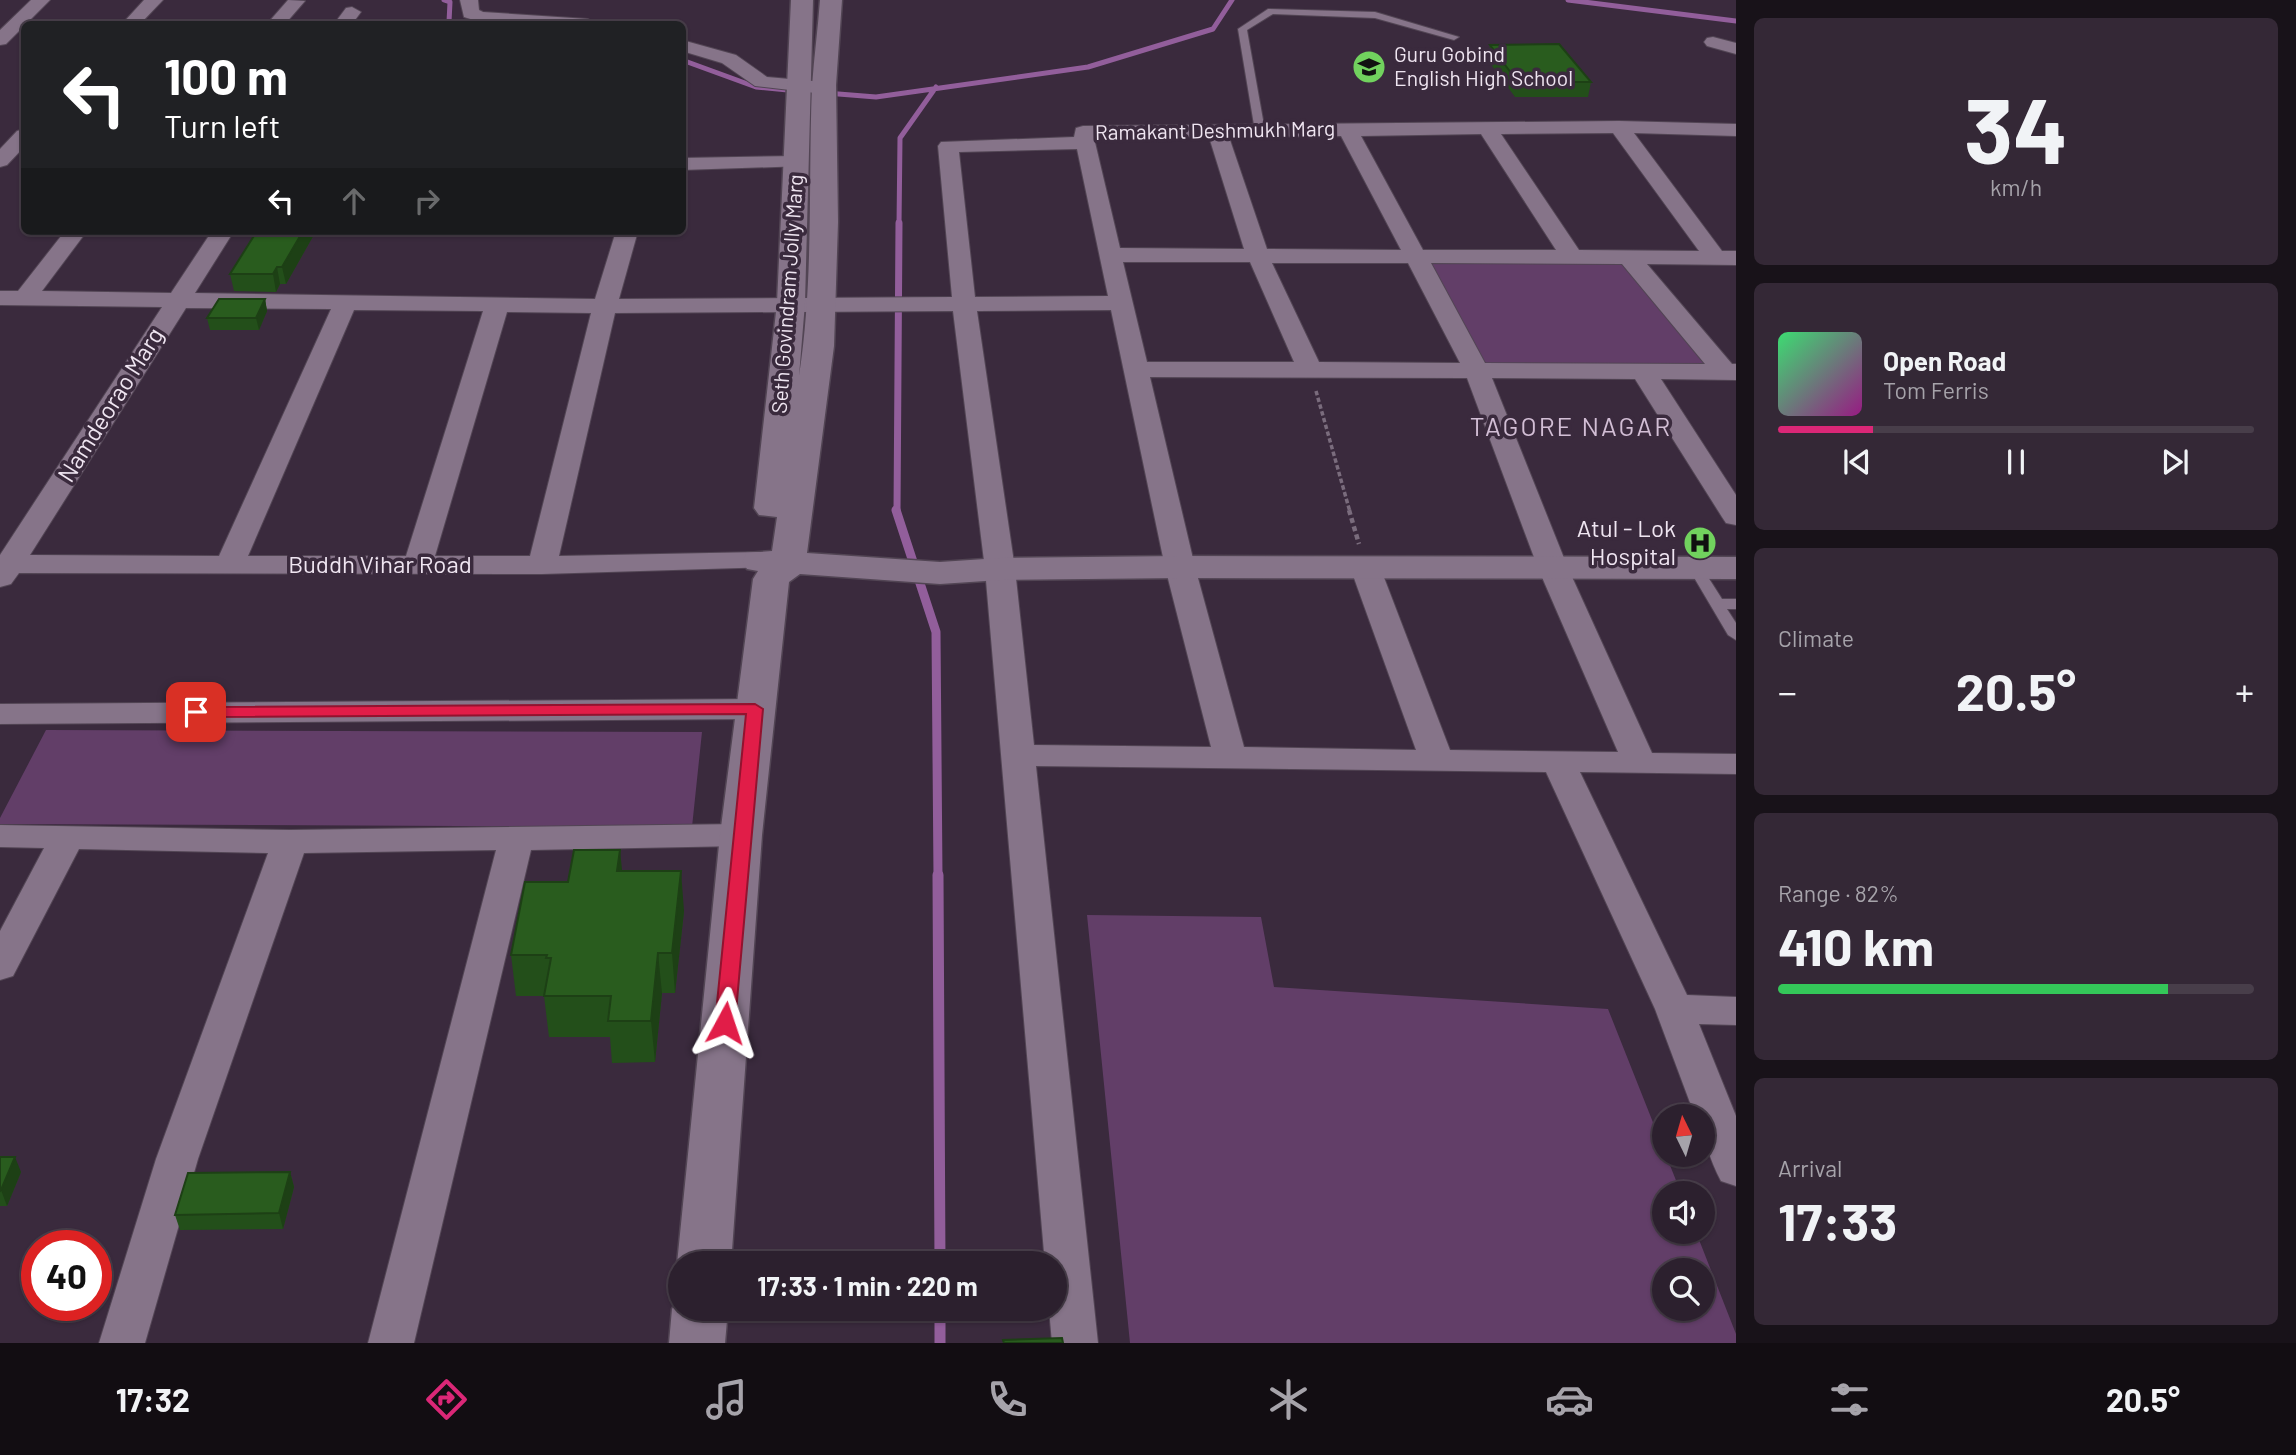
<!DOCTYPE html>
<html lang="en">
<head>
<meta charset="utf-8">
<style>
  body { margin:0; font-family:Barlow,sans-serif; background:#342836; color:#f1f3f6; height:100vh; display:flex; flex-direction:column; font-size:26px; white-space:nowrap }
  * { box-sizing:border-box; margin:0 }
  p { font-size:23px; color:#a6a3aa }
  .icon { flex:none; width:38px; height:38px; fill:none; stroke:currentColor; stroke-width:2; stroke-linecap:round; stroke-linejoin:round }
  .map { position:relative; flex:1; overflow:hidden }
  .drawer { display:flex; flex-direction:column; gap:18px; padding:18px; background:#181219; width:560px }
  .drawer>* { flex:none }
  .banner { position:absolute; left:21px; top:21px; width:665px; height:214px; border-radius:10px; box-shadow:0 2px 5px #0004,0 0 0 2px #483e4a; background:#202124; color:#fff; overflow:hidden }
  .needle { width:46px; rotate:355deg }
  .controls { position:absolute; left:1652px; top:1104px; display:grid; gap:14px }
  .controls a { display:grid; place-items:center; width:63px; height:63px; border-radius:50%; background:#2c202e; box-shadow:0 2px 5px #0004,0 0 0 2px #483e4a; font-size:35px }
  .speed { position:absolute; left:21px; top:1230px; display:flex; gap:14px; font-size:35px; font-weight:700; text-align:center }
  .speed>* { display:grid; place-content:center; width:91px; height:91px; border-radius:50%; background:#2c202e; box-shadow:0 2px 5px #0004,0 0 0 2px #483e4a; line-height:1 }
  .speed .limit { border:10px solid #d22; background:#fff; color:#111 }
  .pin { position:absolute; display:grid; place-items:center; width:60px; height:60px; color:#fff; margin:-30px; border-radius:14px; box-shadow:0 4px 10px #0006 }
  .me { position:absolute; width:77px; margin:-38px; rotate:5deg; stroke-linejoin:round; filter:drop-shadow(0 0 5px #0008) }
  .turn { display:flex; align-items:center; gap:24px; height:147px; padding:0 28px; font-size:32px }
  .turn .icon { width:91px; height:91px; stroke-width:2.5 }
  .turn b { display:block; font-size:49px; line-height:60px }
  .lanes { display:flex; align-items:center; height:66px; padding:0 28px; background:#0003; justify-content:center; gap:35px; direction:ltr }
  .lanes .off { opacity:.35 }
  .big { font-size:52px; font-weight:700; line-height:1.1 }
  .drawer .widget { flex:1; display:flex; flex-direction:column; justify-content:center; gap:10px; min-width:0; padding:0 24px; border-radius:10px; background:#342836 }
  .drawer .dial { align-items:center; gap:0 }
  .dial b { font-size:91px; line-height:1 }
  .song { display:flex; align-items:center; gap:21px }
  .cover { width:84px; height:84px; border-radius:10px; background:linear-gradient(135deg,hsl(140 70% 55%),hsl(310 70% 35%)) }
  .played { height:7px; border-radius:4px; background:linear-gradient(90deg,#db2777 20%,#483e4a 20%) }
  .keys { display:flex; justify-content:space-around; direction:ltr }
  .heat { display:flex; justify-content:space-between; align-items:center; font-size:38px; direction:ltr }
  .charge { height:10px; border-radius:5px; background:linear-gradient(90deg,#34c759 82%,#483e4a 0) }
  .trip { position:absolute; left:668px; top:1251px; width:399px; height:70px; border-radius:35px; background:#2c202e; box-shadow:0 2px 5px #0004,0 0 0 2px #483e4a; font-weight:700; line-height:70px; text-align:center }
  .tabs { display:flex; height:112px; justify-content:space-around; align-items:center; background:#120d12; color:#a6a3aa }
  .tabs .icon { width:49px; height:49px }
  .tabs .selected { color:#db2777 }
  .tabs b { font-size:32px; color:#f1f3f6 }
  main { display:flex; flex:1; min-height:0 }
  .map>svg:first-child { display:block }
</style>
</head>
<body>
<main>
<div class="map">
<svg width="1736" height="1343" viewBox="0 0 1736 1343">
  <rect width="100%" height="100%" fill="#3a2a3d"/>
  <path fill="#623e68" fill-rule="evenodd" d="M 1413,256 L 1629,258 L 1725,372 L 1477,371 Z
    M 46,730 L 702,732 L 692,827 L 0,824 L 0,818 Z
    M 1087,915 L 1261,917 L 1274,987 L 1608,1009 L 1681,1193 L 1664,1194 L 1664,1232 L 1696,1232 L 1736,1334 L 1736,1343 L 1130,1343 ZM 1664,1270 L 1703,1270 L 1703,1309 L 1664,1309 Z"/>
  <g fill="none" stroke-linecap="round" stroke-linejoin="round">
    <path stroke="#925e9b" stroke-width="5" d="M 444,0 L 450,2 L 449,22 L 487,24
      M 1568,0 L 1736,21
      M 682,60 L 756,87 L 798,91
      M 826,93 L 876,97 L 1088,67 L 1213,29 L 1232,0
      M 899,225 L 900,138 L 936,87"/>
    <path stroke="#925e9b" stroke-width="7" d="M 897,512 L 899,223"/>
    <path stroke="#925e9b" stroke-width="9" d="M 896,510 L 936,632 L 938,877"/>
    <path stroke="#925e9b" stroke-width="11" d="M 938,875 L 940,1264
      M 940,1309 L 940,1343"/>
    <defs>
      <path id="service" d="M 1268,9 L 1375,12 L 1459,37 L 1454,40 L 1375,18 L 1273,14 L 1247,30 L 1265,131 L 1260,134 L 1255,131 L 1238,29 Z
        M 1696,565 L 1701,566 L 1722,599 L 1736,599 L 1736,609 L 1727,609 L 1736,623 L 1736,640 L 1728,635 L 1689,569 Z"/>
      <path id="minor" d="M 31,0 L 50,0 L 6,44 L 0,45 L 0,30 Z
        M 144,0 L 163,0 L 140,24 L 122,24 Z
        M 288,0 L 305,1 L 285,24 L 267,24 Z
        M 460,0 L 478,0 L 479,10 L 483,12 L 588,19 L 597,24 L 480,22 L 464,17 Z
        M 352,7 L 361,12 L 352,24 L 334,24 L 346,8 Z
        M 1713,37 L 1736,43 L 1736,54 L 1707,46 L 1704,42 L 1707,38 Z
        M 682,40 L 736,55 L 767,77 L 824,82 L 834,88 L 824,94 L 755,86 L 722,63 L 682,51 Z
        M 1619,121 L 1736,124 L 1736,136 L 1634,133 L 1722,251 L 1736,251 L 1736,265 L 1647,264 L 1732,364 L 1736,364 L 1736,380 L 1661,379 L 1736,495 L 1736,525 L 1726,523 L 1722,517 L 1635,379 L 1492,378 L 1568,568 L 1652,753 L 1736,754 L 1736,774 L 1580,772 L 1687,995 L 1736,997 L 1736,1025 L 1699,1024 L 1736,1116 L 1736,1186 L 1721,1181 C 1710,1160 1703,1140 1703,1116 L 1695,1116 L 1655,1009 L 1546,772 L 1036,766 L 1098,1343 L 1052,1343 L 1049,1309 L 1055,1309 L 1055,1264 L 1045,1264 L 985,569 L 953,311 L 615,313 L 559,556 L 760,552 L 770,555 L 775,561 L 770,567 L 542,574 L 19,573 L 11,584 L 0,587 L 0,555 L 162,307 L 0,305 L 0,291 L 18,291 L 65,231 L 87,231 L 42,291 L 171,293 L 212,231 L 234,231 L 195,293 L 595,299 L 616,231 L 638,231 L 619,299 L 952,297 L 938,146 L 941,142 L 1074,137 L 1076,128 L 1083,126 ZM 1613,133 L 1699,251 L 1579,250 L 1501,134 ZM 1481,134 L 1556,250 L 1423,250 L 1361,136 ZM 1341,136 L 1401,250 L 1267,249 L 1229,137 ZM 1209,137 L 1244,249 L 1120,248 L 1094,138 ZM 1077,149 L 1108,296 L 975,297 L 959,152 ZM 1123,262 L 1250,262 L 1294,362 L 1147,362 ZM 1272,263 L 1408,263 L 1460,363 L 1319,362 ZM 1431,263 L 1622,264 L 1705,364 L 1485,363 ZM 186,308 L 331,309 L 219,556 L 30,555 ZM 354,310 L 483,311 L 406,556 L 248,556 ZM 1111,310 L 1165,567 L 1211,747 L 1034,745 L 1015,569 L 977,311 ZM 507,312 L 591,313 L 530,556 L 435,556 ZM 1150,377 L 1467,378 L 1538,568 L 1618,752 L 1450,750 L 1380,567 L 1375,561 L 1365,558 L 1355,561 L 1350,567 L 1416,750 L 1244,747 L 1195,567 Z
        M 24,129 L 24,147 L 7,165 L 0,167 L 0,149 L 17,131 Z
        M 797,156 L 804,158 L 807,162 L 804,166 L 682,170 L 682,158 Z
        M 755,699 L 766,702 L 771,709 L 766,716 L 755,719 L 0,724 L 0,704 Z
        M 741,824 L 753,827 L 758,835 L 753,843 L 741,846 L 531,850 L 414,1343 L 368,1343 L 496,850 L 304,853 L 198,1159 L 145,1343 L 99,1343 L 156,1159 L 268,853 L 79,849 L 13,976 L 0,980 L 0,931 L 44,848 L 0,847 L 0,825 L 290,830 Z"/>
      <path id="tertiary" d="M 791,0 L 813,0 L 805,303 L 799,376 C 814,279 808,182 812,86 C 814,57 818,28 820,0 L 842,0 L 836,85 L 838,222 L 834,346 L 807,553 L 940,562 L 1000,558 L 1180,556 L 1736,557 L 1736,579 L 1180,578 L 1000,580 L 940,584 L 800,574 L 789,582 L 762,835 L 731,1264 L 681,1264 L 681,1271 L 677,1264 L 720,835 L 753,579 L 758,571 L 747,569 L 742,561 L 747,553 L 772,551 L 777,517 L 759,515 L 754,508 L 777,303 Z
        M 681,1293 L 681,1309 L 728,1309 L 725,1343 L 669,1343 L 672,1309 Z"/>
    </defs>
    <use href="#service" stroke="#524554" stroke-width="2"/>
    <use href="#minor" stroke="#524554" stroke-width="2"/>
    <use href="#tertiary" stroke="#524554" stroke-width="3"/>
    <path stroke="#7a6c7d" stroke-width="3.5" stroke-dasharray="4.5 2.5" stroke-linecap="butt" d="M 1316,391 L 1350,512"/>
    <path stroke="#7a6c7d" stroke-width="4.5" stroke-dasharray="5 3.5" stroke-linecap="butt" d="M 1349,510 L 1359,544"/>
    <use href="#service" fill="#867489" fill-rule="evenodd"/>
    <use href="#minor" fill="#867489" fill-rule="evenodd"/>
    <use href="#tertiary" fill="#867489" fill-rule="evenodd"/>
  </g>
  <path fill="#234f1a" d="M 1490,45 L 1591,82 L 1588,97 L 1515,97 L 1487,59 Z
    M 257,231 L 316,231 L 286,284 L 280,284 L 276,292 L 234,291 L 230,274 Z
    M 265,299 L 267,311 L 259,330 L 210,330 L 207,318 Z
    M 622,871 L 684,911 L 675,993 L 662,993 L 655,1062 L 612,1063 L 610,1037 L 549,1037 L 544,996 L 516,996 L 511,955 L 568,882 Z
    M 0,1157 L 21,1172 L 7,1206 L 0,1206 Z
    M 290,1172 L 294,1187 L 283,1229 L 180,1230 L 175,1215 Z"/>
  <path fill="#1d4015" d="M 303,231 L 316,231 L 286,284 L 282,267 Z
    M 277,267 L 280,284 L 276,292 L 273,274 Z
    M 265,299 L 267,311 L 259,330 L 256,318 Z
    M 620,850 L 624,890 L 617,871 Z
    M 681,871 L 684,911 L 675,993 L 672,953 Z
    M 658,953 L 662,993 L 655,1062 L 651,1021 Z
    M 15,1157 L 21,1172 L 7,1206 L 1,1190 Z
    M 290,1172 L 294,1187 L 283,1229 L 279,1213 Z"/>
  <path fill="#295c1e" stroke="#1d4015" stroke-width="2" d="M 1559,44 L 1591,82 L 1518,82 L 1490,45 Z
    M 257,231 L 303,231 L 282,267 L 277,267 L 273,274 L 230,274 Z
    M 219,299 L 265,299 L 256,318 L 207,318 Z
    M 574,850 L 620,850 L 617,871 L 681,871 L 672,953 L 658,953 L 651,1021 L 608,1021 L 611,996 L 544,996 L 551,958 L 546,958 L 547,955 L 511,955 L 525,882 L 568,882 Z
    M 0,1157 L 15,1157 L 1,1190 L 0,1191 Z
    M 290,1172 L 279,1213 L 175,1215 L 188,1173 Z
    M 1062,1338 L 1063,1343 L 1004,1343 L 1003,1340 Z"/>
  <path fill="#e11d48" stroke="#92132f" stroke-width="2" d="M 755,704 L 763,709 L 735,1023 L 725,1030 L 715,1023 L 746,714 L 196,717 L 188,712 L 196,707 Z"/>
  <defs>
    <symbol id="school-disc" viewBox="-11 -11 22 22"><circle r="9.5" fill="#71d25e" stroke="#3a2a3d"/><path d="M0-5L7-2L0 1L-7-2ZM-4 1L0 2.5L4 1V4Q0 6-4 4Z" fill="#111"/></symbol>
    <symbol id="hospital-disc" viewBox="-11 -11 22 22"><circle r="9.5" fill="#71d25e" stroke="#3a2a3d"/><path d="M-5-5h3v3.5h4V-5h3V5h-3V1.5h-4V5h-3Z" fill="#111"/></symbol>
  </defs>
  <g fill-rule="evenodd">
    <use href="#school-disc" x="1350" y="48" width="38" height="38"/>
    <use href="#hospital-disc" x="1681" y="524" width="38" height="38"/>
  </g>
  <g text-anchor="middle" stroke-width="7" stroke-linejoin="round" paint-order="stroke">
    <g font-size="21" fill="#efe5f1" stroke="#3a2a3d" text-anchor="start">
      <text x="1394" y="62">Guru Gobind<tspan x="1394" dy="24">English High School</tspan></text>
    </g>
    <g font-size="21" fill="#efe5f1" stroke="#3a2a3d">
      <text transform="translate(1215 131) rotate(-1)" y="7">Ramakant Deshmukh Marg</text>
      <text transform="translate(788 294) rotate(-86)" y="7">Seth Govindram Jolly Marg</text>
    </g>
    <g font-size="24" fill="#efe5f1" stroke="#3a2a3d">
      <text transform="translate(111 405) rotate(-58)" y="8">Namdeorao Marg</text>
      <text x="380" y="573">Buddh Vihar Road</text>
    </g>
    <g font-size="24" fill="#efe5f1" stroke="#3a2a3d" text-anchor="end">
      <text x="1676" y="537">Atul - Lok<tspan x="1676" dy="28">Hospital</tspan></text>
    </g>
    <g font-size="26" letter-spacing="2" fill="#d2bed5" stroke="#3a2a3d">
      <text x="1571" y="436">TAGORE NAGAR</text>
    </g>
  </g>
</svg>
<div class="controls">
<a><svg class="needle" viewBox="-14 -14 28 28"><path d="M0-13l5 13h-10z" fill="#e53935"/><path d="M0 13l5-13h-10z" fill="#a6a3aa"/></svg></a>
<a><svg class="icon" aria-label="sound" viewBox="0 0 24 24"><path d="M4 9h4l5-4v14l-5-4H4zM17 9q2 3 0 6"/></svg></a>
<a><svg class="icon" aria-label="search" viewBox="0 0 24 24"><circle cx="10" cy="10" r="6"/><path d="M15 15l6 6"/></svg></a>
</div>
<div class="speed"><div class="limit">40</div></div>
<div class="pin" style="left:196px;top:712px;background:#d93025"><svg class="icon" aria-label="arrive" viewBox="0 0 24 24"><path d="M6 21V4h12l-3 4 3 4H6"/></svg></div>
<svg class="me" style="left:725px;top:1023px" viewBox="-20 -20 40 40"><path d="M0-17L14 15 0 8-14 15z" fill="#e11d48" stroke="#fff" stroke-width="4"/></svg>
<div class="trip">17:33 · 1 min · 220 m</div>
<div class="banner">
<div class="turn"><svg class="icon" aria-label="left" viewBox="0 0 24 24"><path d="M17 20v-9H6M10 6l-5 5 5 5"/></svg><div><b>100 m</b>Turn left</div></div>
<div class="lanes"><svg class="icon" aria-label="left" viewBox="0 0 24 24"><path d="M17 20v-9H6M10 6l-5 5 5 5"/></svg><svg class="icon off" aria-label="ahead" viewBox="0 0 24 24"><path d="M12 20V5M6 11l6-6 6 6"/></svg><svg class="icon off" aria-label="right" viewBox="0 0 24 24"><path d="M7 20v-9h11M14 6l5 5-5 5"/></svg></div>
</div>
</div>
<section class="drawer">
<div class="widget dial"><b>34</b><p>km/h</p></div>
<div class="widget">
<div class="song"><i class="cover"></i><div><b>Open Road</b><p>Tom Ferris</p></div></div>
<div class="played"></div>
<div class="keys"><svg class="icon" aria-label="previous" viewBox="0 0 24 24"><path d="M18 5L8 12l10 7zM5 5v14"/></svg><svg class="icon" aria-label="pause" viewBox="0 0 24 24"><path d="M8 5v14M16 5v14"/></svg><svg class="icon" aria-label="next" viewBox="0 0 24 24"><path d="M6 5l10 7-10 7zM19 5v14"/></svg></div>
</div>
<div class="widget"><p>Climate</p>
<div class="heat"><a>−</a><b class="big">20.5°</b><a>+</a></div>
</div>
<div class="widget"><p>Range · 82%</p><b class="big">410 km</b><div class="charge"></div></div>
<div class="widget"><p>Arrival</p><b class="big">17:33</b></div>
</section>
</main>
<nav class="tabs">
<b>17:32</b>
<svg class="icon selected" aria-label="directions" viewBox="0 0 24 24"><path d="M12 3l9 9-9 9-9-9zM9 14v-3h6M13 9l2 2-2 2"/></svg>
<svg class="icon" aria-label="music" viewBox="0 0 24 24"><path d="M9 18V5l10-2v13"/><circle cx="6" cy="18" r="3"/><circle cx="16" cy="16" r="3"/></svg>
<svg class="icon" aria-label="phone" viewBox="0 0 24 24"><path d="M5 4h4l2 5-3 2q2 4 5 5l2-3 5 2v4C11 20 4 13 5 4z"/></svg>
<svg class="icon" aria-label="climate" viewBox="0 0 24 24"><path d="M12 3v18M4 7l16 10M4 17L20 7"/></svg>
<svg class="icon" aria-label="car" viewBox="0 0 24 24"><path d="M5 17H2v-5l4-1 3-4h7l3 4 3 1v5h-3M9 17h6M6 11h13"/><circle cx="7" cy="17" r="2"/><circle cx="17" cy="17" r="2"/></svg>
<svg class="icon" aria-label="filters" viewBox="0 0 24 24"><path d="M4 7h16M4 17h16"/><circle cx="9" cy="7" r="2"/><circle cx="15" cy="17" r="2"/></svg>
<b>20.5°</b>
</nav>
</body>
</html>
